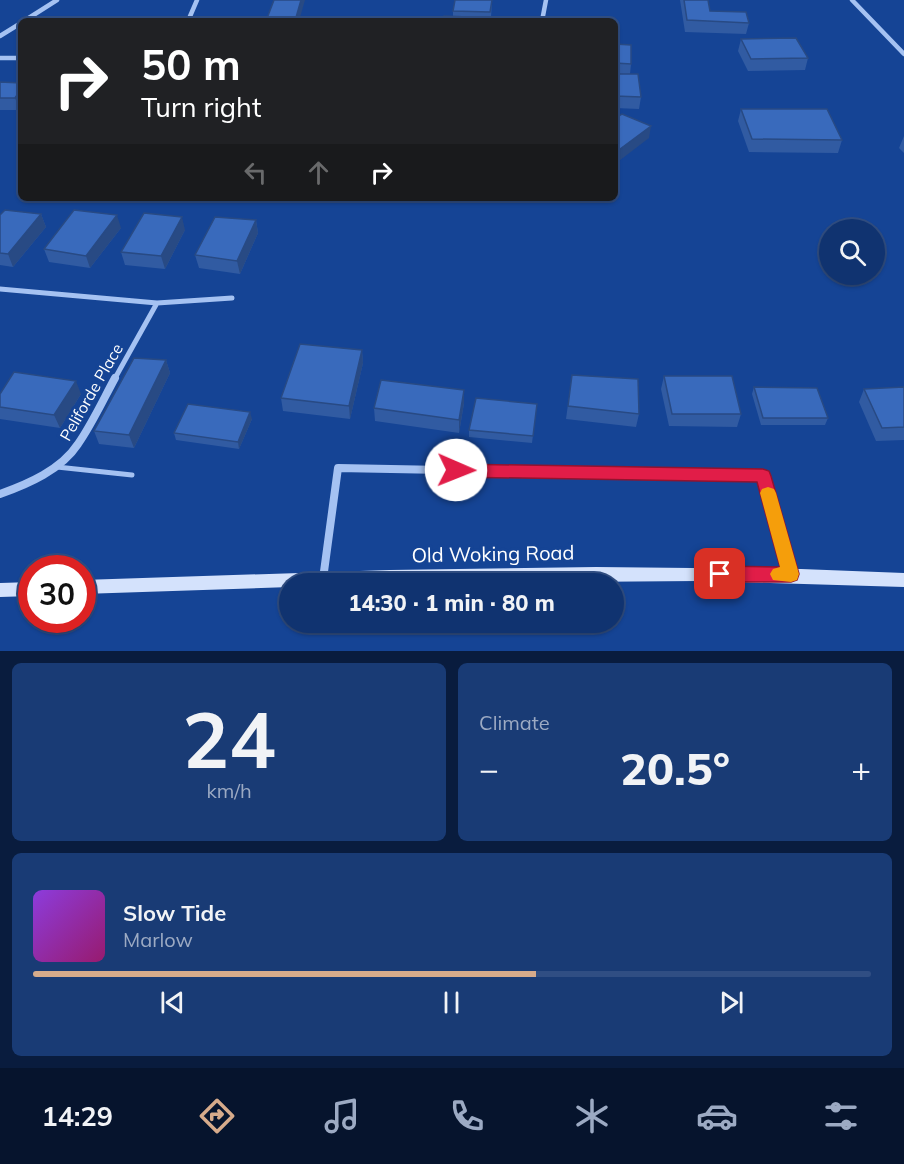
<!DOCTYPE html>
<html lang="en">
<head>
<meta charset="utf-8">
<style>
  body { margin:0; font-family:Mulish,sans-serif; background:#193b75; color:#f1f3f6; height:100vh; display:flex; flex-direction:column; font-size:22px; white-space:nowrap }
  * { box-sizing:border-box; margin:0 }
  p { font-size:20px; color:#9caac3 }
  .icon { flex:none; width:33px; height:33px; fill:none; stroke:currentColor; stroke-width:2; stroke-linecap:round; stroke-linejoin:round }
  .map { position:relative; height:651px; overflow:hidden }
  .drawer { display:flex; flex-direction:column; gap:12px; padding:12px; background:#091c3e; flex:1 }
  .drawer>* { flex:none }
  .guide { position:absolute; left:18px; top:18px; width:600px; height:183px; border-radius:9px; box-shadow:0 2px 4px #0004,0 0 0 2px #304e83; background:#202124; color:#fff; overflow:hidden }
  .controls { position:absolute; left:819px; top:219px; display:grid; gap:12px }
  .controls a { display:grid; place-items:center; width:66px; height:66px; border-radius:50%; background:#103370; box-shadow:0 2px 4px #0004,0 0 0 2px #304e83; font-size:30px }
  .speed { position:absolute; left:18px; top:555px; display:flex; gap:12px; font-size:30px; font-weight:700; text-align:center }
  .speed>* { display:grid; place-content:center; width:78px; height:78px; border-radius:50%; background:#103370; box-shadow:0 2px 4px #0004,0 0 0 2px #304e83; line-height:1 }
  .speed .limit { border:9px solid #d22; background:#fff; color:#111 }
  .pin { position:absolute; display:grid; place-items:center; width:51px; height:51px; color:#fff; margin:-26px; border-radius:12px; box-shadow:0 3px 9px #0006 }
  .me { position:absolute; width:66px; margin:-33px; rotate:91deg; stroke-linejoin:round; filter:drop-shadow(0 0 4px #0008) }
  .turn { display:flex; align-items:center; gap:21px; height:126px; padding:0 24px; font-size:27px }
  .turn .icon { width:78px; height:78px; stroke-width:2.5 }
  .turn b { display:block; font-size:42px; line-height:51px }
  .lanes { display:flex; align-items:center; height:57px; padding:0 24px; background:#0003; justify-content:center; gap:30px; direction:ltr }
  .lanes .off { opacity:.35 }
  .big { font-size:45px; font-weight:800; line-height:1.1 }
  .drawer .card { flex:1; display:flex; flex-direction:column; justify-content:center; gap:9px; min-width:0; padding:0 21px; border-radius:9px; background:#193b75 }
  .drawer .dial { align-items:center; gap:0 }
  .dial b { font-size:78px; line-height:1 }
  .song { display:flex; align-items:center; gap:18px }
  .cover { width:72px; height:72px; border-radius:9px; background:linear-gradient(135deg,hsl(270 70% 55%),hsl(320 70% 35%)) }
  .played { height:6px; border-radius:3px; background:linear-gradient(90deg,#d6ab8b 60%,#304e83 60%) }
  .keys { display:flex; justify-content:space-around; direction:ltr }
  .heat { display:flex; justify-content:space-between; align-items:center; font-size:33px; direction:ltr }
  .drawer .tiles { flex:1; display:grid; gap:12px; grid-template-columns:1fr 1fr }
  .card:last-child { grid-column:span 2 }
  .trip { position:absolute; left:279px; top:573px; width:345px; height:60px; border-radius:30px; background:#103370; box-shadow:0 2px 4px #0004,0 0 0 2px #304e83; font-weight:800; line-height:60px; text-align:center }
  .tabs { display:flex; height:96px; justify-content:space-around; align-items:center; background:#06142d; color:#9caac3 }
  .tabs .icon { width:42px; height:42px }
  .tabs .current { color:#d6ab8b }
  .tabs b { font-size:27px; color:#f1f3f6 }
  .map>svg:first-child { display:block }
</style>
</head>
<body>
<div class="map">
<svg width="904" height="651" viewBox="0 0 904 651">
  <rect width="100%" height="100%" fill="#154495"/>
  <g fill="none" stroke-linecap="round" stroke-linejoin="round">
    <path stroke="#a5c2f2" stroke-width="5" d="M 57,467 L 132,475"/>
    <path stroke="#a5c2f2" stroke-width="4.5" d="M 852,0 L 904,54
      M 24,21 L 57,0
      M 188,21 L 197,0
      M 542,21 L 546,0
      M 0,36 L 21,23
      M 0,58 L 21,58"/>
    <path stroke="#a5c2f2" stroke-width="5" d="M 0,289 L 157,303 L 232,298
      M 114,380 L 157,303"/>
    <path stroke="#a5c2f2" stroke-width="8" d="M 0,494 C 28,484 61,470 78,444 C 92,424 103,400 115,378
      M 323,579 L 338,468 L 763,476 L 791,575"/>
    <path fill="#d4e2fc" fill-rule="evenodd" d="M 596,567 L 801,569 L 904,573 L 904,587 L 698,581 L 290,584 L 290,587 L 82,594 L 82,580 L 390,570 Z
      M 32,582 L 32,596 L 0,597 L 0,583 Z"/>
  </g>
  <path fill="#315ba2" d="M 492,0 L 491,18 L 453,16 L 453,11 Z
    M 680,0 L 708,0 L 710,11 L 749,23 L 746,34 L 685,32 Z
    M 741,39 L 808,58 L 805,70 L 748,71 L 738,51 Z
    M 615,44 L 631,64 L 630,74 L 641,97 L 639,109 L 615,108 Z
    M 0,82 L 21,83 L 21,108 L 20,110 L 0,110 Z
    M 741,109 L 842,140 L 838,153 L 749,152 L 738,121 Z
    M 904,136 L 904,153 L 899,148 Z
    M 41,214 L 46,227 L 13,267 L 0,265 L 0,215 Z
    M 256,220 L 258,233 L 240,274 L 199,268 L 195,255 Z
    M 121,228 L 90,268 L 49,262 L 44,249 Z
    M 185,230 L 165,269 L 125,265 L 121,252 Z
    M 362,350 L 363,363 L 350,419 L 283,411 L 281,398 Z
    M 166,360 L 170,373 L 134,448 L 99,444 L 94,431 Z
    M 572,375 L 639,414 L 636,427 L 566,419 Z
    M 664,376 L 741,414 L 737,427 L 669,426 L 661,389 Z
    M 754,387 L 828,418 L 825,425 L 761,425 L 752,394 Z
    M 904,387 L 904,440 L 876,441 L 859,402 L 864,389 Z
    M 0,394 L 81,394 L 60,428 L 0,419 Z
    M 464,403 L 459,433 L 375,421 L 374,408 Z
    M 537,404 L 532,443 L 469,437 L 469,430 Z
    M 252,419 L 239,449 L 176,440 L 174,433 Z"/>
  <path fill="#284a84" d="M 301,0 L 305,0 L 299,21 L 295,21 Z
    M 21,89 L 21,108 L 20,110 L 15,98 Z
    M 651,126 L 649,138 L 615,164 L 616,152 Z
    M 41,214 L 46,227 L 13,267 L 8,254 Z
    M 117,215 L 121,228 L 90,268 L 86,256 Z
    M 182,217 L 185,230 L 165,269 L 161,256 Z
    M 256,220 L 258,233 L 240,274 L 237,261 Z
    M 362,350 L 363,363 L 350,419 L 349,406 Z
    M 166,360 L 170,373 L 134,448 L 129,435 Z
    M 76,381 L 81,394 L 60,428 L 54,415 Z
    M 464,390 L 464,403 L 459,433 L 459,420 Z
    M 250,412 L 252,419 L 239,449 L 238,442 Z"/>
  <path fill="#396abc" stroke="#284a84" stroke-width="1.5" d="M 274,0 L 301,0 L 295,21 L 266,21 Z
    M 455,0 L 492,0 L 490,12 L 453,11 Z
    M 684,0 L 708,0 L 710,11 L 746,12 L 749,23 L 687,20 Z
    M 444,16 L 491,18 L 491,21 L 442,21 Z
    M 796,38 L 808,58 L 751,59 L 741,39 Z
    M 615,44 L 631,45 L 631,64 L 615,63 Z
    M 615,74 L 638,74 L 641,97 L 615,96 Z
    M 0,82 L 21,83 L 21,89 L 15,98 L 0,98 Z
    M 741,109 L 827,109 L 842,140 L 752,139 Z
    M 622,114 L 651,126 L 616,152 L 615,118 Z
    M 5,210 L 41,214 L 8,254 L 0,253 L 0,215 Z
    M 74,210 L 117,215 L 86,256 L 44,249 Z
    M 144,213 L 182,217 L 161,256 L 121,252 Z
    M 215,217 L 256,220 L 237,261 L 195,255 Z
    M 300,344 L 362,350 L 349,406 L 281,398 Z
    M 134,358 L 166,360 L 129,435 L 94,431 Z
    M 14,372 L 76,381 L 54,415 L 0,407 L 0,394 Z
    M 572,375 L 638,379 L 639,414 L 568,406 Z
    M 664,376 L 732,376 L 741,414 L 672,414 Z
    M 381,380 L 464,390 L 459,420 L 374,408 Z
    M 754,387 L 817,388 L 828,418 L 763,418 Z
    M 904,387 L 904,427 L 882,428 L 864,389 Z
    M 476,398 L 537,404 L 533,436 L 469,430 Z
    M 188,404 L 250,412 L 238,442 L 174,433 Z"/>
  <path fill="#e11d48" stroke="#92132f" stroke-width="1.5" d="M 456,464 L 763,469 L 769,471 L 771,476 L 799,574 L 797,580 L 791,582 L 720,582 L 714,579 L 711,574 L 714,569 L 720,566 L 780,567 L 757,482 L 456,477 L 450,475 L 448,470 L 450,466 Z"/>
  <path fill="#f59e0b" d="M 768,487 L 774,489 L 776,493 L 799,574 L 797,580 L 791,582 L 773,580 L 770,574 L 773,569 L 780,567 L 760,493 L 762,489 Z"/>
  <g text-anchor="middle" stroke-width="6" stroke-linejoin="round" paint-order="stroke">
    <g font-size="16" fill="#fff" stroke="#154495">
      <text transform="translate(91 392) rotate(-60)" y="6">Peliforde Place</text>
    </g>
    <g font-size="20" fill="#fff" stroke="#154495">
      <text transform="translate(493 554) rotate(-1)" y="7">Old Woking Road</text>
    </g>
  </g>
</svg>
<div class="controls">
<a><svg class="icon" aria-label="search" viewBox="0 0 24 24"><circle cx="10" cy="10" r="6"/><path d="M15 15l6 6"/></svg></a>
</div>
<div class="speed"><div class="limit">30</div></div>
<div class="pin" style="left:720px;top:574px;background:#d93025"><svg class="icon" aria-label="arrive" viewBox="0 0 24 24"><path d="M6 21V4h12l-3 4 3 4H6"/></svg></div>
<svg class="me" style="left:456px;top:470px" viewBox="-20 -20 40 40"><circle r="19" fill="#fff"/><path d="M0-13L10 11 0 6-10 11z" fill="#e11d48"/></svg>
<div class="trip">14:30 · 1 min · 80 m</div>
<div class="guide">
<div class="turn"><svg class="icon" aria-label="right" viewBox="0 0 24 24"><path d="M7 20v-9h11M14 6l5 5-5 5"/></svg><div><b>50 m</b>Turn right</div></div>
<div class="lanes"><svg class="icon off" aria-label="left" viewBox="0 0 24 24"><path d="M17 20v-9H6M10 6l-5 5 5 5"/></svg><svg class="icon off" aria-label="ahead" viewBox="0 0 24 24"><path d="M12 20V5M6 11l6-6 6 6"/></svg><svg class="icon" aria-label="right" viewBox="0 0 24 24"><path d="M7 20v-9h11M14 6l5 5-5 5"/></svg></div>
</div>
</div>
<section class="drawer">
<div class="tiles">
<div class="card dial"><b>24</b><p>km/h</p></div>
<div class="card"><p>Climate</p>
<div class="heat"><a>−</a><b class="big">20.5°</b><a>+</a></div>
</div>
<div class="card">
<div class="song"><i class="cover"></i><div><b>Slow Tide</b><p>Marlow</p></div></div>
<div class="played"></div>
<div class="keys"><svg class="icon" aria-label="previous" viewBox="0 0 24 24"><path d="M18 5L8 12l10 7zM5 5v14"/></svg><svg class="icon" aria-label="pause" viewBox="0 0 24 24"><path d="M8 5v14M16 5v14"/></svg><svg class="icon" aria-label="next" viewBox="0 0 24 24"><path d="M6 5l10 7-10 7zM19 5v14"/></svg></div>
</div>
</div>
</section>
<nav class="tabs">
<b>14:29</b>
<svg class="icon current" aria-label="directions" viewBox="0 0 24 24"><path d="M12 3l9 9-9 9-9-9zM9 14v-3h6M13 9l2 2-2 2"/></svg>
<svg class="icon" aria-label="music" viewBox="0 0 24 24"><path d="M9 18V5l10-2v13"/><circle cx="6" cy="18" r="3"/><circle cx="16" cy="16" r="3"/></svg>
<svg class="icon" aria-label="phone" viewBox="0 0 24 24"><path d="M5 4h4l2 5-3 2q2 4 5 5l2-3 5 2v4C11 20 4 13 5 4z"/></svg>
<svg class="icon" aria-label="climate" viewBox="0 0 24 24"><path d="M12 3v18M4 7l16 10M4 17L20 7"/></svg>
<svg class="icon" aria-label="car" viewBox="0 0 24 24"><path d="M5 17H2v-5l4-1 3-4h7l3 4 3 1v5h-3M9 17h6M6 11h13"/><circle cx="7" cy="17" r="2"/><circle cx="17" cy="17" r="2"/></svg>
<svg class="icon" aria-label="filters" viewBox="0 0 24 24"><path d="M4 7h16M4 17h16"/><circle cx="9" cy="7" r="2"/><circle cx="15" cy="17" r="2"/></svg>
</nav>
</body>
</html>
